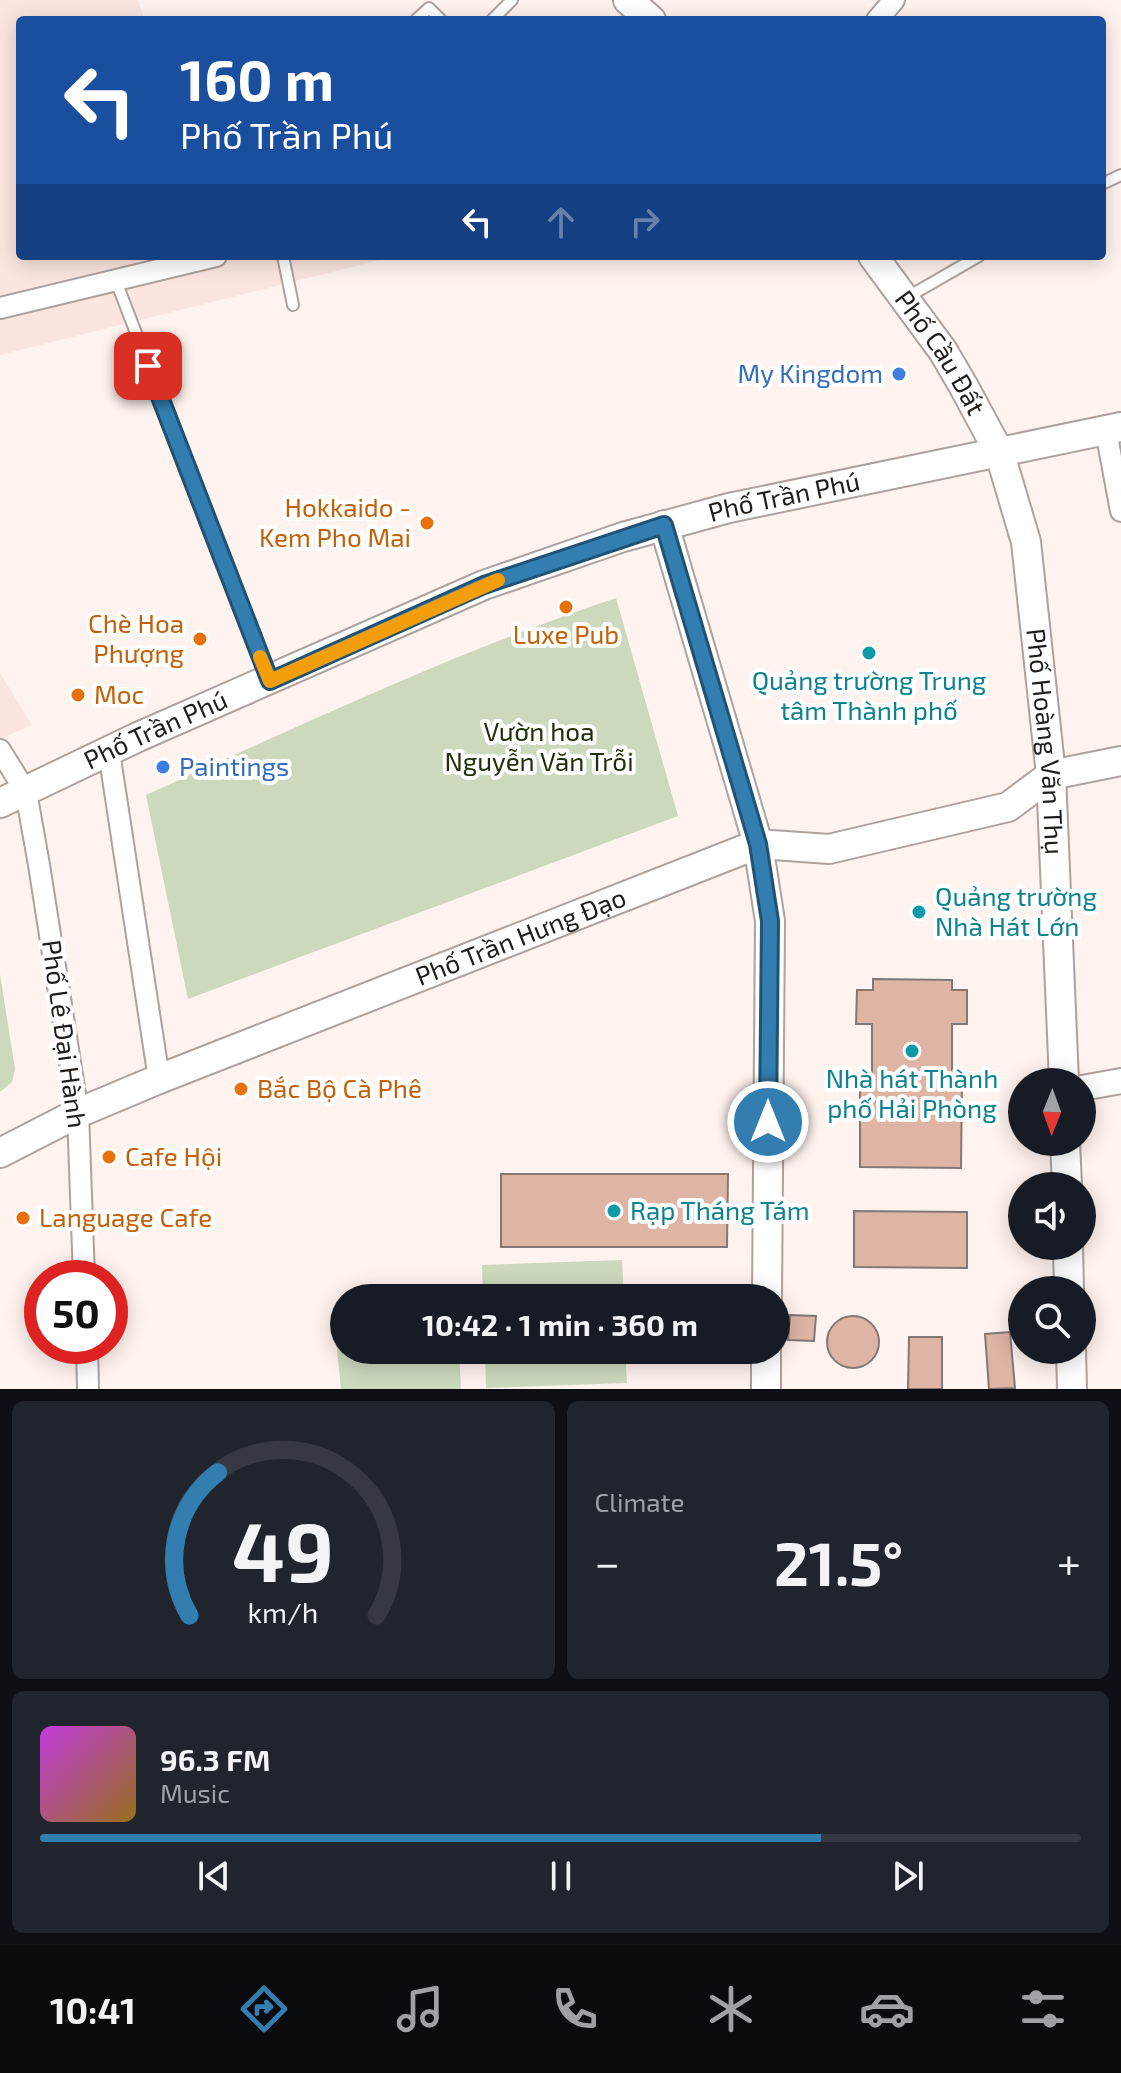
<!DOCTYPE html>
<html lang="en">
<head>
<meta charset="utf-8">
<style>
  body { margin:0; font-family:"Exo 2",sans-serif; background:#20242c; color:#f1f3f6; height:100vh; display:flex; flex-direction:column; font-size:30px; white-space:nowrap }
  * { box-sizing:border-box; margin:0 }
  p { font-size:26px; color:#9ea1a6 }
  .icon { flex:none; width:44px; height:44px; fill:none; stroke:currentColor; stroke-width:2; stroke-linecap:round; stroke-linejoin:round }
  .map { position:relative; height:1389px; overflow:hidden }
  .sheet { display:flex; flex-direction:column; gap:12px; padding:12px; background:#0d0f14; flex:1 }
  .sheet>* { flex:none }
  .guide { position:absolute; left:16px; top:16px; width:1090px; height:244px; border-radius:8px; box-shadow:0 4px 20px #0003; background:#1a4fa0; color:#fff; overflow:hidden }
  .needle { width:52px; rotate:181deg }
  .fabs { position:absolute; left:1008px; top:1068px; display:grid; gap:16px }
  .fabs a { display:grid; place-items:center; width:88px; height:88px; border-radius:50%; background:#171b24; box-shadow:0 4px 20px #0003; font-size:40px }
  .speed { position:absolute; left:24px; top:1260px; display:flex; gap:16px; font-size:40px; font-weight:700; text-align:center }
  .speed>* { display:grid; place-content:center; width:104px; height:104px; border-radius:50%; background:#171b24; box-shadow:0 4px 20px #0003; line-height:1 }
  .speed .limit { border:12px solid #d22; background:#fff; color:#111 }
  .pin { position:absolute; display:grid; place-items:center; width:68px; height:68px; color:#fff; margin:-34px; border-radius:16px; box-shadow:0 4px 12px #0006 }
  .me { position:absolute; width:88px; margin:-44px; rotate:0deg; stroke-linejoin:round; filter:drop-shadow(0 0 6px #0008) }
  .turn { display:flex; align-items:center; gap:28px; height:168px; padding:0 32px; font-size:36px }
  .turn .icon { width:104px; height:104px; stroke-width:2.5 }
  .turn b { display:block; font-size:56px; line-height:68px }
  .lanes { display:flex; align-items:center; height:76px; padding:0 32px; background:#0003; justify-content:center; gap:40px; direction:ltr }
  .lanes .off { opacity:.35 }
  .big { font-size:60px; font-weight:700; line-height:1.1 }
  .sheet .tile { flex:1; display:flex; flex-direction:column; justify-content:center; gap:12px; min-width:0; padding:0 28px; border-radius:12px; background:#20242c }
  .sheet .dial { align-items:center; gap:0 }
  .dial svg { height:208px; overflow:visible; fill:none; stroke:#363941; stroke-width:7; stroke-linecap:round; text-anchor:middle }
  .dial text { fill:#f1f3f6; stroke:none }
  .song { display:flex; align-items:center; gap:24px }
  .cover { width:96px; height:96px; border-radius:12px; background:linear-gradient(135deg,hsl(290 70% 55%),hsl(40 70% 35%)) }
  .played { height:8px; border-radius:4px; background:linear-gradient(90deg,#337eb1 75%,#363941 75%) }
  .keys { display:flex; justify-content:space-around; direction:ltr }
  .heat { display:flex; justify-content:space-between; align-items:center; font-size:44px; direction:ltr }
  .sheet .tiles { flex:1; display:grid; gap:12px; grid-template-columns:1fr 1fr }
  .tile:last-child { grid-column:span 2 }
  .trip { position:absolute; left:330px; top:1284px; width:460px; height:80px; border-radius:40px; background:#171b24; box-shadow:0 4px 20px #0003; font-weight:700; line-height:80px; text-align:center }
  .tabs { display:flex; height:128px; justify-content:space-around; align-items:center; background:#090b0e; color:#9ea1a6 }
  .tabs .icon { width:56px; height:56px }
  .tabs .current { color:#337eb1 }
  .tabs b { font-size:36px; color:#f1f3f6 }
  .map>svg:first-child { display:block }
</style>
</head>
<body>
<div class="map">
<svg width="1121" height="1389" viewBox="0 0 1121 1389">
  <rect width="100%" height="100%" fill="#fff3ef"/>
  <path fill="#fae6df" d="M 0,0 L 138,0 L 145,20 L 20,20 L 20,256 L 396,256 L 0,355 Z
    M 0,673 L 32,725 L 0,739 Z"/>
  <path fill="#ccd9bd" d="M 616,598 L 678,816 L 188,999 L 146,795 C 301,725 455,652 616,598 Z
    M 0,974 L 15,1069 L 12,1082 L 0,1092 Z
    M 622,1260 L 624,1298 L 483,1298 L 482,1265 Z
    M 336,1341 L 344,1341 L 344,1350 L 459,1350 L 461,1389 L 341,1389 Z
    M 485,1350 L 625,1350 L 627,1383 L 486,1388 Z"/>
  <path fill="#deb4a5" stroke="#827875" stroke-width="2" d="M 873,979 L 952,980 L 952,990 L 967,990 L 967,1024 L 952,1024 L 952,1079 L 962,1078 L 961,1168 L 860,1167 L 860,1079 L 872,1079 L 872,1024 L 856,1024 L 857,990 L 873,990 Z
    M 501,1174 L 728,1174 L 727,1247 L 501,1247 Z
    M 854,1211 L 967,1212 L 967,1268 L 854,1267 Z
    M 790,1315 L 816,1316 L 814,1341 L 788,1340 Z
    M827 1342a26 26 0 1 1 52 0a26 26 0 1 1-52 0Z
    M 1010,1332 L 1015,1388 L 989,1389 L 985,1334 Z
    M 909,1337 L 942,1337 L 942,1389 L 908,1389 Z"/>
  <g fill="none" stroke-linecap="round" stroke-linejoin="round">
    <defs>
      <path id="service" d="M 416,20 L 429,8 L 441,20
        M 492,20 L 512,0
        M 1102,184 L 1121,175
        M 283,256 L 293,305
        M 116,281 L 269,679
        M 906,298 L 979,256"/>
      <path id="minor" d="M 877,20 L 894,0
        M 0,308 L 216,256
        M 1106,431 L 1121,511
        M 0,750 L 26,792 L 39,865 L 78,1113 L 84,1278
        M 109,752 L 159,1079
        M 87,1346 L 88,1389"/>
      <path id="tertiary" d="M 1082,1088 L 1121,1081"/>
      <g id="secondary">
        <path d="M 628,0 L 651,20"/>
        <path id="s1" d="M 873,256 L 943,351 L 964,387 L 1000,454 L 1026,542 L 1051,775 L 1064,1082"/>
        <path d="M 664,525 L 758,844 L 770,921 L 767,1298"/>
        <path id="s2" d="M 0,803 L 138,737 L 484,585 L 623,537 L 729,508 L 1121,427"/>
        <path d="M 1065,1142 L 1067,1186"/>
        <path id="s3" d="M 0,1153 L 78,1113 L 159,1079 L 758,844 L 829,849 L 1008,807 L 1051,775 L 1121,761"/>
        <path d="M 1068,1246 L 1069,1290"/>
        <path d="M 1071,1350 L 1072,1389"/>
        <path d="M 766,1389 L 766,1350"/>
      </g>
    </defs>
    <use href="#service" stroke="#aca29e" stroke-width="14"/>
    <use href="#minor" stroke="#aca29e" stroke-width="24"/>
    <use href="#tertiary" stroke="#aca29e" stroke-width="28"/>
    <use href="#secondary" stroke="#aca29e" stroke-width="32"/>
    <use href="#service" stroke="#fff" stroke-width="10"/>
    <use href="#minor" stroke="#fff" stroke-width="20"/>
    <use href="#tertiary" stroke="#fff" stroke-width="24"/>
    <use href="#secondary" stroke="#fff" stroke-width="28"/>
  </g>
  <g fill="none" stroke-linecap="round" stroke-linejoin="round">
    <defs>
      <path id="route" d="M 148,366 L 270,681 L 484,585 L 664,525 L 758,844 L 770,921 L 768,1122"/>
    </defs>
    <use href="#route" stroke="#215273" stroke-width="20"/>
    <use href="#route" stroke="#337eb1" stroke-width="14"/>
    <path stroke="#f59e0b" stroke-width="14" d="M 260,657 L 270,681 L 498,580"/>
  </g>
  <g fill="#3f7fe0" stroke="#fff" stroke-width="3">
    <circle cx="899" cy="374" r="8"/>
    <circle cx="163" cy="767" r="8"/>
  </g>
  <g fill="#e8710a" stroke="#fff" stroke-width="3">
    <circle cx="427" cy="523" r="8"/>
    <circle cx="566" cy="607" r="8"/>
    <circle cx="200" cy="639" r="8"/>
    <circle cx="78" cy="695" r="8"/>
    <circle cx="241" cy="1089" r="8"/>
    <circle cx="109" cy="1157" r="8"/>
    <circle cx="23" cy="1218" r="8"/>
  </g>
  <g fill="#0f9aa8" stroke="#fff" stroke-width="3">
    <circle cx="869" cy="653" r="8"/>
    <circle cx="919" cy="912" r="8"/>
    <circle cx="912" cy="1051" r="8"/>
    <circle cx="614" cy="1211" r="8"/>
  </g>
  <g text-anchor="middle" stroke-width="8" stroke-linejoin="round" paint-order="stroke">
    <g font-size="26" fill="#201c1a" stroke="#fff">
      <text dy="9" stroke="none"><textPath href="#s1" startOffset="118">Phố Cầu Đất</textPath></text>
      <text dy="9" stroke="none"><textPath href="#s2" startOffset="844">Phố Trần Phú</textPath></text>
      <text dy="9" stroke="none"><textPath href="#s2" startOffset="172">Phố Trần Phú</textPath></text>
      <text dy="9" stroke="none"><textPath href="#s1" startOffset="528">Phố Hoàng Văn Thụ</textPath></text>
      <text dy="9" stroke="none"><textPath href="#s3" startOffset="564">Phố Trần Hưng Đạo</textPath></text>
      <text transform="translate(64 1034) rotate(82)" y="9">Phố Lê Đại Hành</text>
    </g>
    <g font-size="26" fill="#366cbe" stroke="#fff" text-anchor="end">
      <text x="883" y="383">My Kingdom</text>
      <text x="179" y="776" text-anchor="start">Paintings</text>
    </g>
    <g font-size="26" fill="#c56008" stroke="#fff" text-anchor="start">
      <text x="411" y="517" text-anchor="end">Hokkaido -<tspan x="411" dy="30">Kem Pho Mai</tspan></text>
      <text x="184" y="633" text-anchor="end">Chè Hoa<tspan x="184" dy="30">Phượng</tspan></text>
      <text x="566" y="644" text-anchor="middle">Luxe Pub</text>
      <text x="94" y="704">Moc</text>
      <text x="257" y="1098">Bắc Bộ Cà Phê</text>
      <text x="125" y="1166">Cafe Hội</text>
      <text x="39" y="1227">Language Cafe</text>
    </g>
    <g font-size="26" fill="#0d838f" stroke="#fff">
      <text x="869" y="690">Quảng trường Trung<tspan x="869" dy="30">tâm Thành phố</tspan></text>
      <text x="935" y="906" text-anchor="start">Quảng trường<tspan x="935" dy="30">Nhà Hát Lớn</tspan></text>
      <text x="912" y="1088">Nhà hát Thành<tspan x="912" dy="30">phố Hải Phòng</tspan></text>
      <text x="630" y="1220" text-anchor="start">Rạp Tháng Tám</text>
    </g>
    <g font-size="26" fill="#203006" stroke="#fff">
      <text x="539" y="741">Vườn hoa<tspan x="539" dy="30">Nguyễn Văn Trỗi</tspan></text>
    </g>
  </g>
</svg>
<div class="fabs">
<a><svg class="needle" viewBox="-14 -14 28 28"><path d="M0-13l5 13h-10z" fill="#e53935"/><path d="M0 13l5-13h-10z" fill="#9ea1a6"/></svg></a>
<a><svg class="icon" aria-label="sound" viewBox="0 0 24 24"><path d="M4 9h4l5-4v14l-5-4H4zM17 9q2 3 0 6"/></svg></a>
<a><svg class="icon" aria-label="search" viewBox="0 0 24 24"><circle cx="10" cy="10" r="6"/><path d="M15 15l6 6"/></svg></a>
</div>
<div class="speed"><div class="limit">50</div></div>
<div class="pin" style="left:148px;top:366px;background:#d93025"><svg class="icon" aria-label="arrive" viewBox="0 0 24 24"><path d="M6 21V4h12l-3 4 3 4H6"/></svg></div>
<svg class="me" style="left:768px;top:1122px" viewBox="-20 -20 40 40"><circle r="17" fill="#337eb1" stroke="#fff" stroke-width="3"/><path d="M0-11L8 9 0 5-8 9z" fill="#fff"/></svg>
<div class="trip">10:42 · 1 min · 360 m</div>
<div class="guide">
<div class="turn"><svg class="icon" aria-label="left" viewBox="0 0 24 24"><path d="M17 20v-9H6M10 6l-5 5 5 5"/></svg><div><b>160 m</b>Phố Trần Phú</div></div>
<div class="lanes"><svg class="icon" aria-label="left" viewBox="0 0 24 24"><path d="M17 20v-9H6M10 6l-5 5 5 5"/></svg><svg class="icon off" aria-label="ahead" viewBox="0 0 24 24"><path d="M12 20V5M6 11l6-6 6 6"/></svg><svg class="icon off" aria-label="right" viewBox="0 0 24 24"><path d="M7 20v-9h11M14 6l5 5-5 5"/></svg></div>
</div>
</div>
<section class="sheet">
<div class="tiles">
<div class="tile dial"><svg viewBox="0 0 100 80">
<path d="M14 69A42 42 0 1 1 86 69"/>
<path d="M14 69A42 42 0 0 1 25 14" stroke="#337eb1"/>
<text x="50" y="56" font-size="32" font-weight="700">49</text>
<text x="50" y="72" font-size="11">km/h</text>
</svg></div>
<div class="tile"><p>Climate</p>
<div class="heat"><a>−</a><b class="big">21.5°</b><a>+</a></div>
</div>
<div class="tile">
<div class="song"><i class="cover"></i><div><b>96.3 FM</b><p>Music</p></div></div>
<div class="played"></div>
<div class="keys"><svg class="icon" aria-label="previous" viewBox="0 0 24 24"><path d="M18 5L8 12l10 7zM5 5v14"/></svg><svg class="icon" aria-label="pause" viewBox="0 0 24 24"><path d="M8 5v14M16 5v14"/></svg><svg class="icon" aria-label="next" viewBox="0 0 24 24"><path d="M6 5l10 7-10 7zM19 5v14"/></svg></div>
</div>
</div>
</section>
<nav class="tabs">
<b>10:41</b>
<svg class="icon current" aria-label="directions" viewBox="0 0 24 24"><path d="M12 3l9 9-9 9-9-9zM9 14v-3h6M13 9l2 2-2 2"/></svg>
<svg class="icon" aria-label="music" viewBox="0 0 24 24"><path d="M9 18V5l10-2v13"/><circle cx="6" cy="18" r="3"/><circle cx="16" cy="16" r="3"/></svg>
<svg class="icon" aria-label="phone" viewBox="0 0 24 24"><path d="M5 4h4l2 5-3 2q2 4 5 5l2-3 5 2v4C11 20 4 13 5 4z"/></svg>
<svg class="icon" aria-label="climate" viewBox="0 0 24 24"><path d="M12 3v18M4 7l16 10M4 17L20 7"/></svg>
<svg class="icon" aria-label="car" viewBox="0 0 24 24"><path d="M5 17H2v-5l4-1 3-4h7l3 4 3 1v5h-3M9 17h6M6 11h13"/><circle cx="7" cy="17" r="2"/><circle cx="17" cy="17" r="2"/></svg>
<svg class="icon" aria-label="filters" viewBox="0 0 24 24"><path d="M4 7h16M4 17h16"/><circle cx="9" cy="7" r="2"/><circle cx="15" cy="17" r="2"/></svg>
</nav>
</body>
</html>
